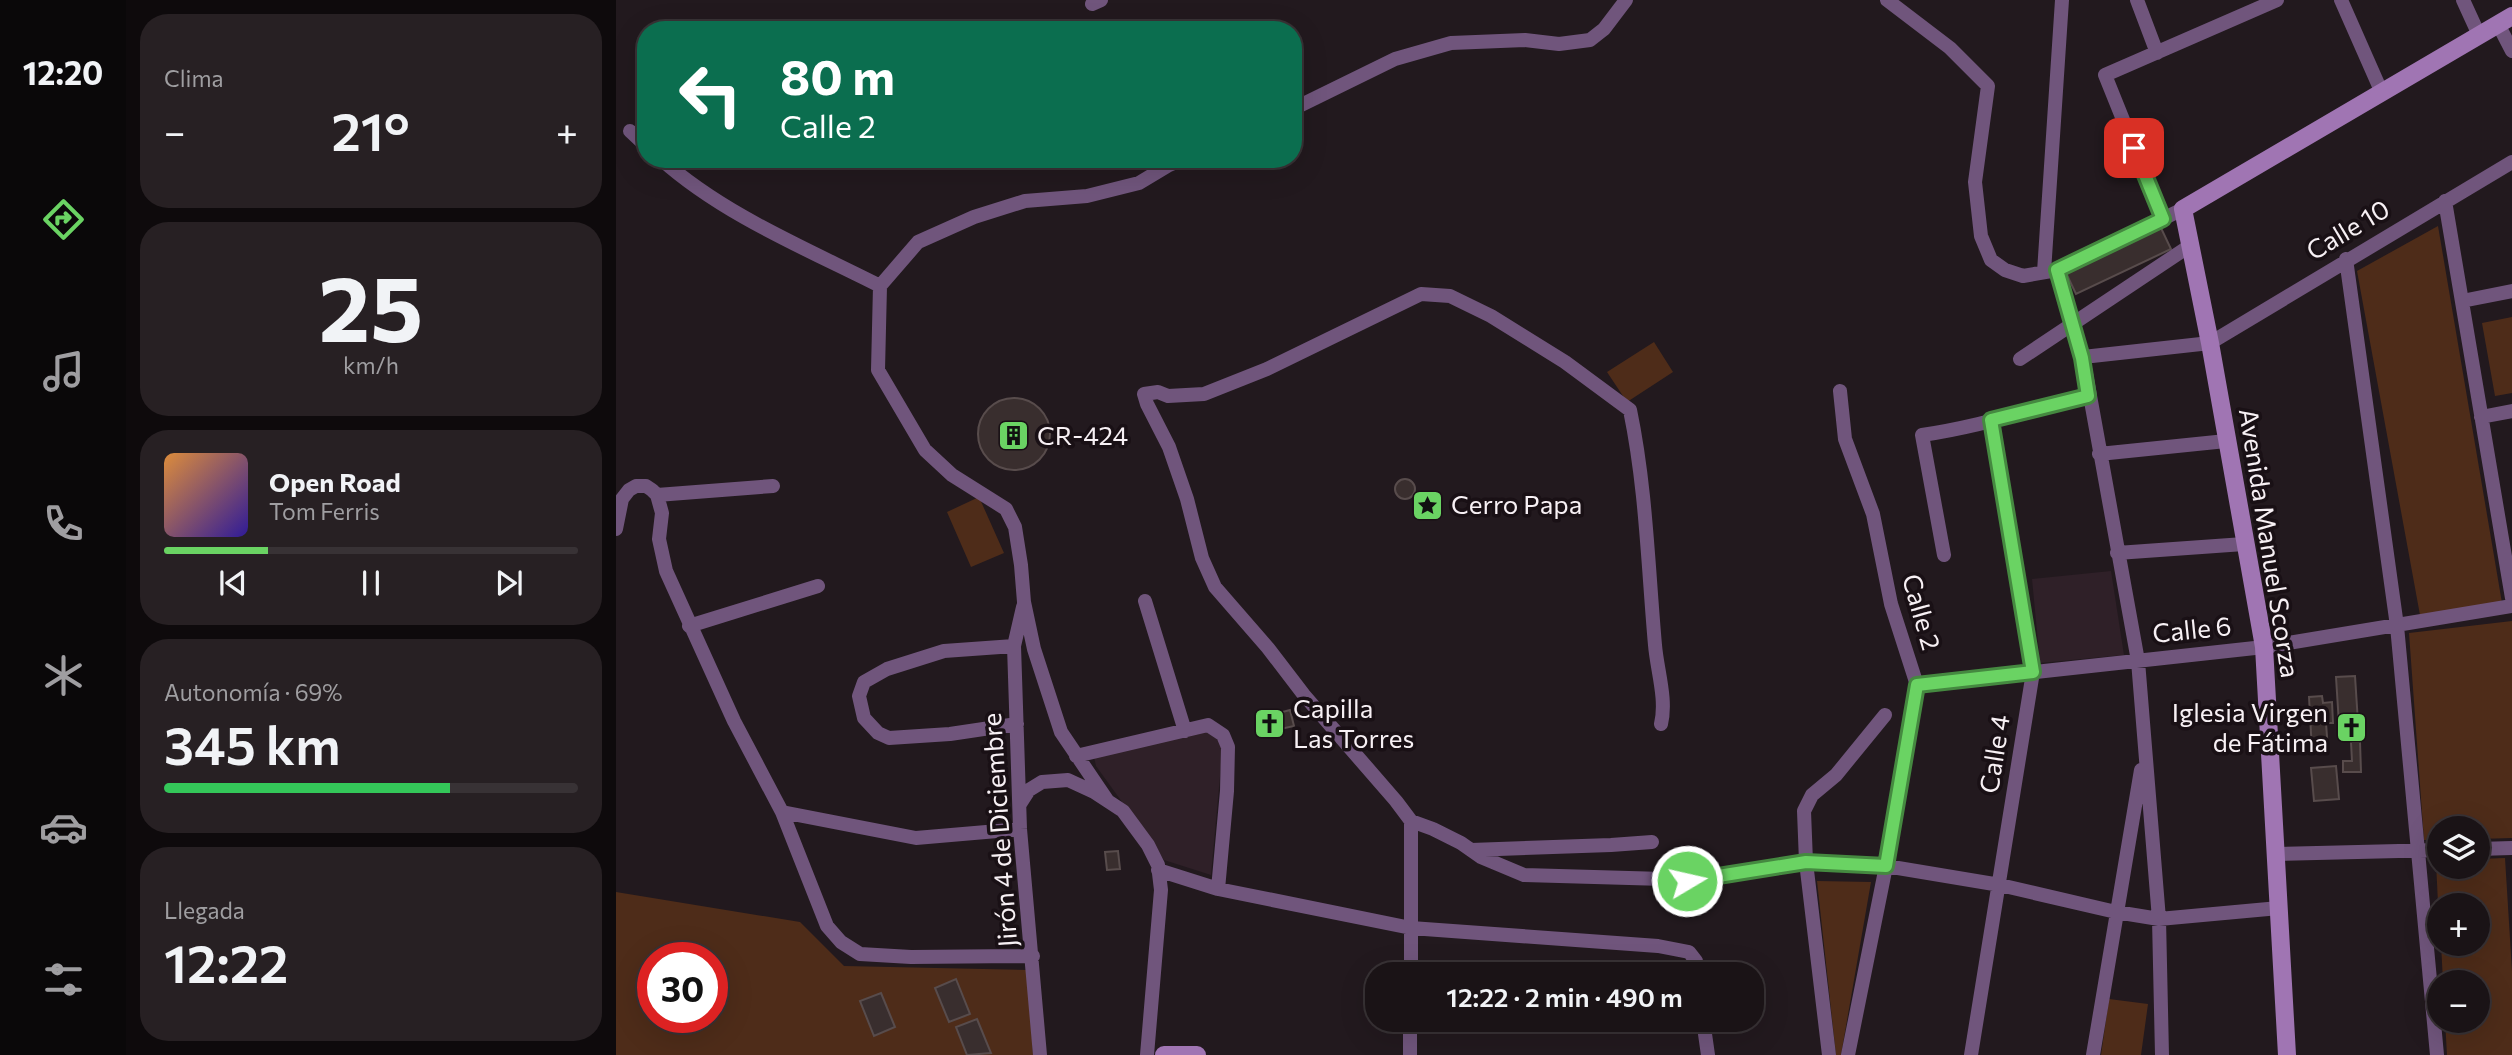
<!DOCTYPE html>
<html lang="es">
<head>
<meta charset="utf-8">
<style>
  body { margin:0; font-family:Commissioner,sans-serif; background:#272023; color:#f1f3f6; height:100vh; display:flex; flex-direction:column; font-size:26px; white-space:nowrap }
  * { box-sizing:border-box; margin:0 }
  p { font-size:23px; color:#9f9ea1 }
  .icon { flex:none; width:38px; height:38px; fill:none; stroke:currentColor; stroke-width:2; stroke-linecap:round; stroke-linejoin:round }
  .map { position:relative; flex:1; overflow:hidden }
  .panel { display:flex; flex-direction:column; gap:14px; padding:14px; background:#0e0a0c; width:490px }
  .panel>* { flex:none }
  .banner { position:absolute; left:21px; top:21px; width:665px; height:147px; border-radius:28px; box-shadow:0 7px 28px #0002,0 0 0 2px #383235; background:#0b6e4f; color:#fff; overflow:hidden }
  .fabs { position:absolute; left:1811px; top:816px; display:grid; gap:14px }
  .fabs a { display:grid; place-items:center; width:63px; height:63px; border-radius:50%; background:#1a1316; box-shadow:0 7px 28px #0002,0 0 0 2px #383235; font-size:35px }
  .speed { position:absolute; left:21px; top:942px; display:flex; gap:14px; font-size:35px; font-weight:700; text-align:center }
  .speed>* { display:grid; place-content:center; width:91px; height:91px; border-radius:50%; background:#1a1316; box-shadow:0 7px 28px #0002,0 0 0 2px #383235; line-height:1 }
  .speed .limit { border:10px solid #d22; background:#fff; color:#111 }
  .pin { position:absolute; display:grid; place-items:center; width:60px; height:60px; color:#fff; margin:-30px; border-radius:14px; box-shadow:0 4px 10px #0006 }
  .me { position:absolute; width:77px; margin:-38px; rotate:81deg; stroke-linejoin:round; filter:drop-shadow(0 0 5px #0008) }
  .turn { display:flex; align-items:center; gap:24px; height:147px; padding:0 28px; font-size:32px }
  .turn .icon { width:91px; height:91px; stroke-width:2.5 }
  .turn b { display:block; font-size:49px; line-height:60px }
  .big { font-size:52px; font-weight:600; line-height:1.1 }
  .panel .tile { flex:1; display:flex; flex-direction:column; justify-content:center; gap:10px; min-width:0; padding:0 24px; border-radius:28px; background:#272023 }
  .panel .dial { align-items:center; gap:0 }
  .dial b { font-size:91px; line-height:1 }
  .song { display:flex; align-items:center; gap:21px }
  .cover { width:84px; height:84px; border-radius:10px; background:linear-gradient(135deg,hsl(30 70% 55%),hsl(250 70% 35%)) }
  .played { height:7px; border-radius:4px; background:linear-gradient(90deg,#6ad363 25%,#383235 25%) }
  .keys { display:flex; justify-content:space-around; direction:ltr }
  .heat { display:flex; justify-content:space-between; align-items:center; font-size:38px; direction:ltr }
  .charge { height:10px; border-radius:5px; background:linear-gradient(90deg,#34c759 69%,#383235 0) }
  .trip { position:absolute; left:749px; top:962px; width:399px; height:70px; border-radius:28px; background:#1a1316; box-shadow:0 7px 28px #0002,0 0 0 2px #383235; font-weight:600; line-height:70px; text-align:center }
  main { display:flex; flex:1; min-height:0 }
  .tabs { display:flex; flex-direction:column; width:126px; justify-content:space-around; align-items:center; background:#0a0809; color:#9f9ea1 }
  .tabs .icon { width:49px; height:49px }
  .tabs .current { color:#6ad363 }
  .tabs b { font-size:32px; color:#f1f3f6 }
  .map>svg:first-child { display:block }
</style>
</head>
<body>
<main>
<nav class="tabs">
<b>12:20</b>
<svg class="icon current" aria-label="directions" viewBox="0 0 24 24"><path d="M12 3l9 9-9 9-9-9zM9 14v-3h6M13 9l2 2-2 2"/></svg>
<svg class="icon" aria-label="music" viewBox="0 0 24 24"><path d="M9 18V5l10-2v13"/><circle cx="6" cy="18" r="3"/><circle cx="16" cy="16" r="3"/></svg>
<svg class="icon" aria-label="phone" viewBox="0 0 24 24"><path d="M5 4h4l2 5-3 2q2 4 5 5l2-3 5 2v4C11 20 4 13 5 4z"/></svg>
<svg class="icon" aria-label="climate" viewBox="0 0 24 24"><path d="M12 3v18M4 7l16 10M4 17L20 7"/></svg>
<svg class="icon" aria-label="car" viewBox="0 0 24 24"><path d="M5 17H2v-5l4-1 3-4h7l3 4 3 1v5h-3M9 17h6M6 11h13"/><circle cx="7" cy="17" r="2"/><circle cx="17" cy="17" r="2"/></svg>
<svg class="icon" aria-label="filters" viewBox="0 0 24 24"><path d="M4 7h16M4 17h16"/><circle cx="9" cy="7" r="2"/><circle cx="15" cy="17" r="2"/></svg>
</nav>
<section class="panel">
<div class="tile"><p>Clima</p>
<div class="heat"><a>−</a><b class="big">21°</b><a>+</a></div>
</div>
<div class="tile dial"><b>25</b><p>km/h</p></div>
<div class="tile">
<div class="song"><i class="cover"></i><div><b>Open Road</b><p>Tom Ferris</p></div></div>
<div class="played"></div>
<div class="keys"><svg class="icon" aria-label="previous" viewBox="0 0 24 24"><path d="M18 5L8 12l10 7zM5 5v14"/></svg><svg class="icon" aria-label="pause" viewBox="0 0 24 24"><path d="M8 5v14M16 5v14"/></svg><svg class="icon" aria-label="next" viewBox="0 0 24 24"><path d="M6 5l10 7-10 7zM19 5v14"/></svg></div>
</div>
<div class="tile"><p>Autonomía · 69%</p><b class="big">345 km</b><div class="charge"></div></div>
<div class="tile"><p>Llegada</p><b class="big">12:22</b></div>
</section>
<div class="map">
<svg width="1896" height="1055" viewBox="0 0 1896 1055">
  <rect width="100%" height="100%" fill="#22191e"/>
  <path fill="#2f2028" d="M 1495,571 L 1508,655 L 1424,663 L 1416,579 Z
    M 587,729 L 607,744 L 595,875 L 548,860 L 480,766 L 478,757 Z"/>
  <path fill="#4e2c19" fill-rule="evenodd" d="M 1822,226 L 1886,603 L 1804,615 L 1741,271 Z
    M 1896,317 L 1896,393 L 1879,396 L 1866,323 Z
    M 1038,342 L 1057,372 L 1011,402 L 991,372 Z
    M 363,497 L 388,553 L 355,567 L 331,512 Z
    M 1896,621 L 1896,838 L 1862,839 L 1862,828 L 1824,828 L 1823,840 L 1808,840 L 1793,633 Z
    M 1889,858 L 1896,971 L 1896,1055 L 1831,1055 L 1829,1020 L 1862,1020 L 1862,982 L 1827,982 L 1825,943 L 1862,943 L 1862,905 L 1824,905 L 1823,924 L 1820,862 L 1823,862 L 1824,866 L 1862,866 L 1862,859 Z
    M 1201,881 L 1255,882 L 1225,1055 L 1220,1055 Z
    M 0,892 L 184,922 L 228,966 L 412,970 L 417,1055 L 0,1055 ZM 37,957 L 96,957 L 96,1017 L 37,1017 Z
    M 1493,999 L 1532,1004 L 1525,1055 L 1485,1055 Z"/>
  <path fill="#392e2e" stroke="#584c4c" stroke-width="2" d="M 1545,228 L 1555,249 L 1460,294 L 1450,273 Z
    M362 434a36 36 0 1 1 72 0a36 36 0 1 1-72 0Z
    M779 489a10 10 0 1 1 20 0a10 10 0 1 1-20 0Z
    M 1739,676 L 1743,738 L 1724,740 L 1720,677 Z
    M 1706,696 L 1707,703 L 1716,702 L 1717,723 L 1710,723 L 1712,750 L 1696,751 L 1693,697 Z
    M 674,710 L 678,726 L 651,732 L 647,717 Z
    M 1735,742 L 1744,742 L 1745,772 L 1727,772 L 1727,761 L 1736,761 Z
    M 1720,766 L 1723,799 L 1698,801 L 1695,768 Z
    M 502,851 L 504,869 L 491,870 L 489,852 Z
    M 340,979 L 354,1014 L 333,1022 L 319,988 Z
    M 265,993 L 279,1027 L 258,1036 L 244,1001 Z
    M 361,1019 L 375,1053 L 351,1055 L 340,1027 Z"/>
  <g fill="none" stroke-linecap="round" stroke-linejoin="round">
    <path stroke="#70557c" stroke-width="14" d="M 1271,0 L 1334,48 L 1372,86 L 1359,182 L 1365,236 L 1375,260 L 1389,270 L 1407,276 L 1441,270 L 1567,209
      M 1521,0 L 1541,53
      M 1725,0 L 1766,93
      M 1847,0 L 1863,35
      M 476,4 L 485,0
      M 1882,24 L 1896,51
      M 677,109 L 779,59 L 835,43 L 909,40 L 943,44 L 974,40 L 988,29 L 1010,0
      M 14,131 L 30,146
      M 45,159 C 106,214 191,249 264,286
      M 1829,201 L 1896,598
      M 1547,219 L 1489,75 L 1661,0
      M 1730,259 L 1781,626 L 1821,1055
      M 1441,270 L 1467,357 L 1522,661 L 1543,919 L 1546,1055
      M 1428,272 L 1446,0
      M 1846,301 L 1896,291
      M 1467,357 L 1594,343 L 1896,162
      M 1404,359 L 1575,245
      M 1224,391 L 1229,439 L 1257,514 L 1275,604 L 1301,685 L 1270,866 L 1232,1055
      M 1865,417 L 1896,411
      M 1483,454 L 1610,441
      M 41,495 L 157,486
      M 0,529 L 6,499 L 13,490 L 20,486 L 30,486 L 36,490 L 41,495 L 46,513 L 43,539 L 50,571 L 118,721 L 166,812 L 211,926 L 225,942 L 244,954 L 295,957 L 417,956
      M 1501,553 L 1628,544
      M 1328,555 L 1306,435 C 1362,427 1417,409 1472,396
      M 529,601 L 569,731
      M 407,607 L 398,646 L 404,829 L 424,1055
      M 73,626 L 202,586
      M 398,646 L 328,651 L 271,669 L 248,682 L 243,696 L 248,718 L 262,733 L 273,738 L 334,734 L 401,724
      M 1301,685 L 1648,647 L 1896,606
      M 1045,724 C 1051,699 1041,670 1039,645 C 1032,566 1030,487 1014,410 L 949,362 L 875,316 L 834,296 L 805,294 L 651,369 L 588,394 L 552,396 L 542,392 L 528,394 L 531,404 L 553,447 L 571,499 L 586,558 L 599,587 L 652,648 L 688,695 L 780,801 L 795,821 L 817,829 L 845,843 L 865,857 L 908,875 L 1048,879
      M 460,756 L 592,725 L 607,735 L 612,747 L 611,791 L 602,889
      M 491,800 L 445,732 L 418,649 L 408,602 L 405,565 L 399,527 L 390,509 L 336,475 L 309,450 L 262,370 L 264,286 L 302,242 L 358,217 L 409,201 L 471,196 L 523,183 L 553,165 L 567,159
      M 404,804 L 413,790 L 426,782 L 452,780 L 478,792 L 507,811 L 532,845 L 542,865 L 545,890 L 531,1055
      M 166,812 L 300,838 L 404,829
      M 795,821 L 795,975
      M 1862,849 L 1896,848
      M 855,850 L 995,845 L 1036,842
      M 1659,854 L 1824,850
      M 542,870 L 602,889 L 795,928 L 1042,946 L 1073,952 L 1080,961 L 1081,975
      M 1071,881 L 1190,862 L 1270,866 L 1384,885 L 1500,912 L 1543,919 L 1663,908
      M 1087,1020 L 1092,1055
      M 794,1055 L 794,1020
      M 1213,1055 L 1190,862 L 1188,811 L 1196,795 L 1220,775 L 1269,715
      M 1355,1055 L 1417,672 L 1375,420
      M 1477,1055 L 1525,770"/>
    <path stroke="#a075b3" stroke-width="18" d="M 548,1055 L 581,1055
      M 1671,1055 L 1648,647 L 1594,343 L 1567,209 L 1896,16"/>
  </g>
  <g fill="none" stroke-linecap="round" stroke-linejoin="round">
    <defs>
      <path id="route" d="M 1071,881 L 1190,862 L 1270,866 L 1301,685 L 1417,672 L 1375,420 L 1472,396 L 1466,358 L 1441,270 L 1547,219 L 1518,148"/>
    </defs>
    <use href="#route" stroke="#458940" stroke-width="18"/>
    <use href="#route" stroke="#6ad363" stroke-width="12"/>
  </g>
  <defs>
    <symbol id="building-square" viewBox="-11 -11 22 22"><rect x="-9" y="-9" width="18" height="18" rx="4" fill="#6ad363" stroke="#191015"/><path d="M-4-6H4V6H1V3H-1V6H-4ZM-2.5-4.3h1.7v1.8h-1.7ZM.8-4.3h1.7v1.8H.8ZM-2.5-1h1.7V.8h-1.7ZM.8-1h1.7V.8H.8Z" fill="#111"/></symbol>
    <symbol id="sight-square" viewBox="-11 -11 22 22"><rect x="-9" y="-9" width="18" height="18" rx="4" fill="#6ad363" stroke="#191015"/><path d="M0-6L1.8-2.2L6-1.7L2.9 1.2L3.7 5.4L0 3.3L-3.7 5.4L-2.9 1.2L-6-1.7L-1.8-2.2Z" fill="#111"/></symbol>
    <symbol id="church-square" viewBox="-11 -11 22 22"><rect x="-9" y="-9" width="18" height="18" rx="4" fill="#6ad363" stroke="#191015"/><path d="M-1.2-6h2.4v3.5h3.3v2.4h-3.3V6h-2.4V-.1h-3.3v-2.4h3.3Z" fill="#111"/></symbol>
  </defs>
  <g fill-rule="evenodd">
    <use href="#building-square" x="380" y="418" width="35" height="35"/>
    <use href="#sight-square" x="794" y="488" width="35" height="35"/>
    <use href="#church-square" x="636" y="706" width="35" height="35"/>
    <use href="#church-square" x="1718" y="710" width="35" height="35"/>
  </g>
  <g text-anchor="middle" stroke-width="7" stroke-linejoin="round" paint-order="stroke">
    <g font-size="26" fill="#f7f0f4" stroke="#191015">
      <text transform="translate(1732 230) rotate(-31)" y="9">Calle 10</text>
      <text transform="translate(1653 543) rotate(81)" y="9">Avenida Manuel Scorza</text>
      <text transform="translate(1305 612) rotate(74)" y="9">Calle 2</text>
      <text transform="translate(1576 630) rotate(-6)" y="9">Calle 6</text>
      <text transform="translate(1379 754) rotate(-81)" y="9">Calle 4</text>
      <text transform="translate(384 830) rotate(-94)" y="9">Jirón 4 de Diciembre</text>
    </g>
    <g font-size="26" fill="#f7f0f4" stroke="#191015" text-anchor="start">
      <text x="421" y="445">CR-424</text>
      <text x="835" y="514">Cerro Papa</text>
      <text x="677" y="718">Capilla<tspan x="677" dy="30">Las Torres</tspan></text>
      <text x="1712" y="722" text-anchor="end">Iglesia Virgen<tspan x="1712" dy="30">de Fátima</tspan></text>
    </g>
  </g>
</svg>
<div class="fabs">
<a><svg class="icon" aria-label="layers" viewBox="0 0 24 24"><path d="M12 4l9 5-9 5-9-5zM3 14l9 5 9-5"/></svg></a>
<a>+</a>
<a>−</a>
</div>
<div class="speed"><div class="limit">30</div></div>
<div class="pin" style="left:1518px;top:148px;background:#d93025"><svg class="icon" aria-label="arrive" viewBox="0 0 24 24"><path d="M6 21V4h12l-3 4 3 4H6"/></svg></div>
<svg class="me" style="left:1071px;top:881px" viewBox="-20 -20 40 40"><circle r="17" fill="#6ad363" stroke="#fff" stroke-width="3"/><path d="M0-11L8 9 0 5-8 9z" fill="#fff"/></svg>
<div class="trip">12:22 · 2 min · 490 m</div>
<div class="banner">
<div class="turn"><svg class="icon" aria-label="left" viewBox="0 0 24 24"><path d="M17 20v-9H6M10 6l-5 5 5 5"/></svg><div><b>80 m</b>Calle 2</div></div>
</div>
</div>
</main>
</body>
</html>
